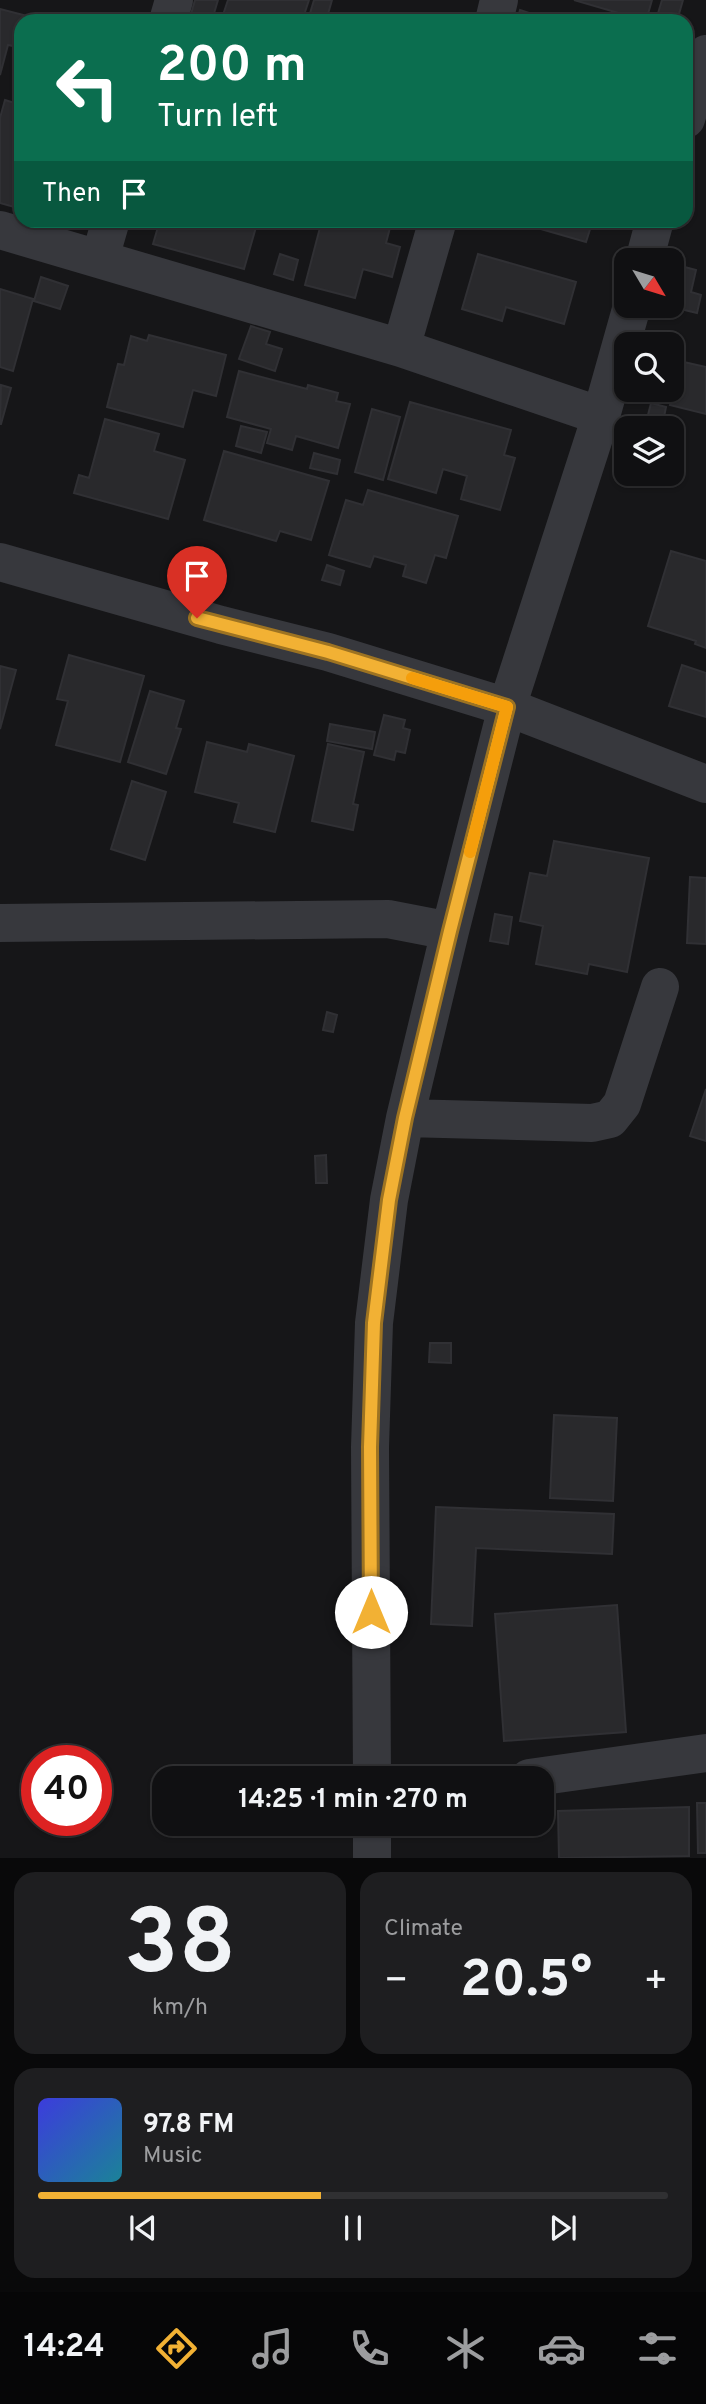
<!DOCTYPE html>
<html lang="en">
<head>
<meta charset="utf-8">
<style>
  body { margin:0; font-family:Overpass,sans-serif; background:#1e1e20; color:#f1f3f6; height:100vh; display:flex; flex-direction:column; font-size:26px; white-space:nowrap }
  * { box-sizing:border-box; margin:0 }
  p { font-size:23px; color:#9c9d9f }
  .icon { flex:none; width:38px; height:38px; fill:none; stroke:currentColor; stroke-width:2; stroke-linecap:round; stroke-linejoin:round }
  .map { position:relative; height:1858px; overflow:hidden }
  .drawer { display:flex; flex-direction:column; gap:14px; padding:14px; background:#09090a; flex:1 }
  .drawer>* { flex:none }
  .guide { position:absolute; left:14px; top:14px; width:679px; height:214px; border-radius:21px; box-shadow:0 2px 5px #0004,0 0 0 2px #303032; background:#0b6e4f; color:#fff; overflow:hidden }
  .needle { width:46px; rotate:128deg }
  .fabs { position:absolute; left:614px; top:248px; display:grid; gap:14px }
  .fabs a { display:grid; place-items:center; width:70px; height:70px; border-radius:14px; background:#101012; box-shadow:0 2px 5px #0004,0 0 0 2px #303032; font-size:35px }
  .speed { position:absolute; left:21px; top:1745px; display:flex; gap:14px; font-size:35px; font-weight:700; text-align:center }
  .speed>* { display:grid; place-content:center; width:91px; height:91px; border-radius:50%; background:#101012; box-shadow:0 2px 5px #0004,0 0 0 2px #303032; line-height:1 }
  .speed .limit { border:10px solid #d22; background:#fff; color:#111 }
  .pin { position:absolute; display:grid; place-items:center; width:60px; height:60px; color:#fff; margin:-72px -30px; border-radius:50% 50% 50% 0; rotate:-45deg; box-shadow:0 0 7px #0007 }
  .pin .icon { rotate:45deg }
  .me { position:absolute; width:77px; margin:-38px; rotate:0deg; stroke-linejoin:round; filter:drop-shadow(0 0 5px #0008) }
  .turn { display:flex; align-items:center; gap:24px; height:147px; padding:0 28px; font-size:32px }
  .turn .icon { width:91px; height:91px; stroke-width:2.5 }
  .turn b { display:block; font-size:49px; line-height:60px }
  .then { display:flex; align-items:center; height:66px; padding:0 28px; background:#0003; gap:14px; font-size:26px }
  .big { font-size:52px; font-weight:700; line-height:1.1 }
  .drawer .tile { flex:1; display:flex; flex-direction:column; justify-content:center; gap:10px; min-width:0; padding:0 24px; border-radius:21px; background:#1e1e20 }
  .drawer .dial { align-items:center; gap:0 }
  .dial b { font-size:91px; line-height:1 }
  .song { display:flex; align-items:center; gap:21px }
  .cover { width:84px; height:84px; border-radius:10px; background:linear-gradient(135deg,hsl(240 70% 55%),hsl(190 70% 35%)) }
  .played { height:7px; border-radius:4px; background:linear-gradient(90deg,#f2b134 45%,#303032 45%) }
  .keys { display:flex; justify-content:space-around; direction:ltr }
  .heat { display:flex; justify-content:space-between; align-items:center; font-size:38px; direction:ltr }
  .drawer .tiles { flex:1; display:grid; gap:14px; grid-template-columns:1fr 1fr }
  .tile:last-child { grid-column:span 2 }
  .trip { position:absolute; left:152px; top:1766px; width:402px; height:70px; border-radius:21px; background:#101012; box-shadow:0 2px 5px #0004,0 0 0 2px #303032; font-weight:700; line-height:70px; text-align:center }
  .dock { display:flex; height:112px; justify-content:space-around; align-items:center; background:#060607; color:#9c9d9f }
  .dock .icon { width:49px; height:49px }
  .dock .selected { color:#f2b134 }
  .dock b { font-size:32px; color:#f1f3f6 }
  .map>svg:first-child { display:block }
</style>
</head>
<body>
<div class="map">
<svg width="706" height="1858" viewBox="0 0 706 1858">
  <rect width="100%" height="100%" fill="#161618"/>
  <path fill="#29292c" stroke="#303034" stroke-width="2" d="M 195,0 L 218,0 L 212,20 L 191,14 Z
    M 228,0 L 309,0 L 302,21 L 221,21 Z
    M 314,0 L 332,0 L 326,21 L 308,20 Z
    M 574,0 L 652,0 L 646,21 Z
    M 662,0 L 683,0 L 677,21 L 656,20 Z
    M 0,9 L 27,16 L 25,21 L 21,21 L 21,37 L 18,47 L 8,45 L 0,75 Z
    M 520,10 L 553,21 L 517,21 Z
    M 5,100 L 21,105 L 21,209 L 0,203 L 0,118 Z
    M 160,220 L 258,220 L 244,269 L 153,244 Z
    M 322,220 L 392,220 L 386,243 L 400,247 L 392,277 L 363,269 L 355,298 L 305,285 Z
    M 521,220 L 593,220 L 586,242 L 520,223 Z
    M 280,254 L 298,260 L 293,280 L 274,274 Z
    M 478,254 L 576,282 L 564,324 L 506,307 L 502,321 L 462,309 Z
    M 677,265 L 696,270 L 691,292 L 701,295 L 697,313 L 668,306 L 672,306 L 672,284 Z
    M 41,277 L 68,286 L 60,309 L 34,301 Z
    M 0,289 L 33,299 L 13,371 L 0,367 Z
    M 251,326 L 270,332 L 266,344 L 282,349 L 275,371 L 239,359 Z
    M 149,335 L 226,355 L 216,396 L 193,390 L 183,427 L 107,407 L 118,364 L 124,365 L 131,336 L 147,341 Z
    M 675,360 L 706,367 L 706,414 L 670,405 L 676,381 L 672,380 Z
    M 239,371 L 307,389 L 308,385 L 338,393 L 336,401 L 350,404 L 338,448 L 296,436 L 292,450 L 267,443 L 271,429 L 227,417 Z
    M 1,385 L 11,388 L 1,424 L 0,424 Z
    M 641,390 L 660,390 L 657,402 L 639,398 Z
    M 410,402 L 511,430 L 504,455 L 515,458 L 500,510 L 461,499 L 467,476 L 443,469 L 436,493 L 388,479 Z
    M 651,403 L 666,407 L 663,422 L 647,419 Z
    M 372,409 L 400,417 L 383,480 L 355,472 Z
    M 105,419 L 159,434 L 154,451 L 185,460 L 168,519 L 74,493 L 79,475 L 89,478 Z
    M 241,426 L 267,432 L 261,453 L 236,446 Z
    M 224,451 L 329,481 L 311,540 L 280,531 L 276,541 L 204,520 Z
    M 314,453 L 340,460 L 337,474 L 310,468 Z
    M 368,490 L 458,516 L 446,558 L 435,555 L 426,583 L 403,576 L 406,565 L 374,556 L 370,567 L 329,555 L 346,500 L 363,505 Z
    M 671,551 L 706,561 L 706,648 L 695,644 L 696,641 L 648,626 Z
    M 327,565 L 344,571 L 340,585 L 322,580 Z
    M 69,655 L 144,676 L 120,762 L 56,745 L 68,701 L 57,699 Z
    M 682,665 L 706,673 L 706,717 L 669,706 Z
    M 0,666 L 16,670 L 0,729 Z
    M 150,691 L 184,701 L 176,728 L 181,729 L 166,774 L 128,762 Z
    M 384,715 L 405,720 L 403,728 L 410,730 L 405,753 L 396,751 L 394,760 L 374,755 Z
    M 330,724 L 375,732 L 372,749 L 327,741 Z
    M 207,742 L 247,752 L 249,744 L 294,756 L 275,832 L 234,822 L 239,803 L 195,792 Z
    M 328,744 L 364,752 L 353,804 L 358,805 L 353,830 L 312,821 Z
    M 132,781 L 166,792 L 145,860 L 111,849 Z
    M 554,841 L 649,858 L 627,972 L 589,964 L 587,974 L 536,964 L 543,926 L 520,921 L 530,873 L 547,876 Z
    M 690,877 L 706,878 L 706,944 L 687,943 Z
    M 495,914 L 512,917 L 508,944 L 490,941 Z
    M 327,1012 L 337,1015 L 333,1032 L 323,1030 Z
    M 706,1089 L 706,1141 L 690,1136 Z
    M 326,1155 L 327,1183 L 316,1183 L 315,1156 Z
    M 430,1343 L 451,1343 L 451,1363 L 429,1362 Z
    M 554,1415 L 617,1418 L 613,1501 L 550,1498 Z
    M 436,1507 L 614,1514 L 612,1554 L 476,1548 L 472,1626 L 431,1624 Z
    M 617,1605 L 626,1732 L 504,1741 L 495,1614 Z
    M 697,1803 L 706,1803 L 706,1853 L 698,1853 Z
    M 689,1807 L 689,1856 L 559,1858 L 558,1811 Z"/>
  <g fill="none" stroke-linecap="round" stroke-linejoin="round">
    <path stroke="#37383d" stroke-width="38" d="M 168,21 L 174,0
      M 494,21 L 499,0
      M 686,119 L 706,54
      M 0,230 L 401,348 L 601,416
      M 100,258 L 111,220
      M 644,261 L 655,220
      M 401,348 L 438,220
      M 0,562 L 221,625 L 328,652 L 507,707 L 706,784
      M 0,923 L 388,919 L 450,931
      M 405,1118 L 592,1123 L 610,1119 L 622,1104 L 660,987
      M 372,1778 L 370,1447 L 374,1323 L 389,1200 L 405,1118 L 450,931 L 507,707 L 601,416 L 632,306
      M 529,1778 L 706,1753
      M 372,1824 L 372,1858"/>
  </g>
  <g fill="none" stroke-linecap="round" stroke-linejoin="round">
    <defs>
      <path id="route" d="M 197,618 L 328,652 L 507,707 L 450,931 L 405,1118 L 389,1200 L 374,1323 L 370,1447 L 371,1612"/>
    </defs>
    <use href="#route" stroke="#9d7322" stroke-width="18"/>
    <use href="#route" stroke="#f2b134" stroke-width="12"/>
    <path stroke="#f59e0b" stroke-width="12" d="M 412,678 L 507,707 L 470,852"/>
  </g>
</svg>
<div class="fabs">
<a><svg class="needle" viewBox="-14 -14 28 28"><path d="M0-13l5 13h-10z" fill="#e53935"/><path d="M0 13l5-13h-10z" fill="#9c9d9f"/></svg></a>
<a><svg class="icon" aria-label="search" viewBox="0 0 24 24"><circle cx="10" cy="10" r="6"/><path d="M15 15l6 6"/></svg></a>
<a><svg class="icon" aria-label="layers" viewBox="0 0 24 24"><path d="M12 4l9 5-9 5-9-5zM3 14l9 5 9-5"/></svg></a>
</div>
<div class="speed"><div class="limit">40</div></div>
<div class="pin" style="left:197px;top:618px;background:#d93025"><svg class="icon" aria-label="arrive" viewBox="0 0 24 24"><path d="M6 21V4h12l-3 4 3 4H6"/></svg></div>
<svg class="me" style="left:371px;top:1612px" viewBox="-20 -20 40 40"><circle r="19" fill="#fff"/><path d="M0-13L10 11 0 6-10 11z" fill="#f2b134"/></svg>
<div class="trip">14:25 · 1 min · 270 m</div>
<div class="guide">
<div class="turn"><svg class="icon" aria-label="left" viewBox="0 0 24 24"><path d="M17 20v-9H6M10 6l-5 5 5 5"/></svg><div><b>200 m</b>Turn left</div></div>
<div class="then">Then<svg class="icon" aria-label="arrive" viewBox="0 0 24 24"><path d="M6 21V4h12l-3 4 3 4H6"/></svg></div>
</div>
</div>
<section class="drawer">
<div class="tiles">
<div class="tile dial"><b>38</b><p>km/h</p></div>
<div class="tile"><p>Climate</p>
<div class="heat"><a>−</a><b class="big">20.5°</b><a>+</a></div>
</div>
<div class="tile">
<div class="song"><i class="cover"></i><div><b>97.8 FM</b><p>Music</p></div></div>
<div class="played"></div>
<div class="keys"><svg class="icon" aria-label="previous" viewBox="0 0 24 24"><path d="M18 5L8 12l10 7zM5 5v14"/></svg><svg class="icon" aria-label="pause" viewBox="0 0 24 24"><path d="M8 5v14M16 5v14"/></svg><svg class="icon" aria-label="next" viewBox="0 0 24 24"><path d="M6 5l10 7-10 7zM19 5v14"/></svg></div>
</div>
</div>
</section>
<nav class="dock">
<b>14:24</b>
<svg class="icon selected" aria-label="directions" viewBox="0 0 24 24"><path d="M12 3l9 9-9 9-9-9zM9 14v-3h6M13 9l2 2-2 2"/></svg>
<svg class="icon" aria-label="music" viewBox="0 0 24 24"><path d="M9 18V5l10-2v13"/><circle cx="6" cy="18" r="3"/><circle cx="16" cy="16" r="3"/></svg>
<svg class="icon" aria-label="phone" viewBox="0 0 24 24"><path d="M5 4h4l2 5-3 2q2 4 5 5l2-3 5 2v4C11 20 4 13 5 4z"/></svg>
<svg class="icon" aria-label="climate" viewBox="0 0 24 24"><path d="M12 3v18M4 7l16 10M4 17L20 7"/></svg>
<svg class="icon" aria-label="car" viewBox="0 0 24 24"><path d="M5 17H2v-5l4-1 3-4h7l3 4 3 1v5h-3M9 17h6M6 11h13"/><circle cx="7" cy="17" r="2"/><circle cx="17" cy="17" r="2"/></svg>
<svg class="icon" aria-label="filters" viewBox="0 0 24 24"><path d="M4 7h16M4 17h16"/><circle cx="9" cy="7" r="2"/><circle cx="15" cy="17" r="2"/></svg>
</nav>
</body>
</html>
